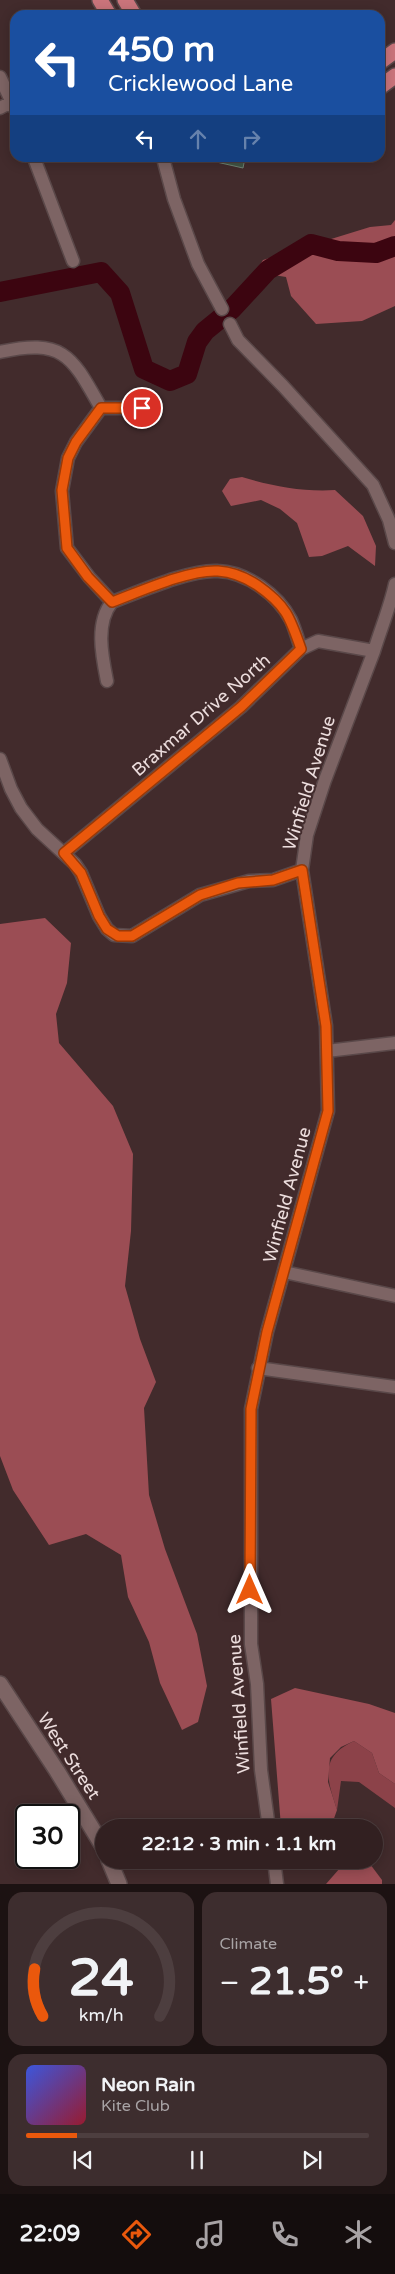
<!DOCTYPE html>
<html lang="en">
<head>
<meta charset="utf-8">
<style>
  body { margin:0; font-family:"Varela Round",sans-serif; background:#3d2d2e; color:#f1f3f6; height:100vh; display:flex; flex-direction:column; font-size:19px; white-space:nowrap }
  * { box-sizing:border-box; margin:0 }
  p { font-size:16px; color:#a8a3a5 }
  .icon { flex:none; width:28px; height:28px; fill:none; stroke:currentColor; stroke-width:2; stroke-linecap:round; stroke-linejoin:round }
  .map { position:relative; height:1884px; overflow:hidden }
  .sheet { display:flex; flex-direction:column; gap:8px; padding:8px; background:#1c1212; flex:1 }
  .sheet>* { flex:none }
  .hud { position:absolute; left:10px; top:10px; width:375px; height:152px; border-radius:15px; box-shadow:0 2px 12px #0003,0 0 0 1px #4d3e3f; background:#1a4fa0; color:#fff; overflow:hidden }
  .speed { position:absolute; left:15px; top:1804px; display:flex; gap:10px; font-size:25px; font-weight:700; text-align:center }
  .speed>* { display:grid; place-content:center; width:65px; height:65px; border-radius:50%; background:#322021; box-shadow:0 2px 12px #0003,0 0 0 1px #4d3e3f; line-height:1 }
  .speed .limit { border:2px solid #111; border-radius:8px; background:#fff; color:#111 }
  .pin { position:absolute; display:grid; place-items:center; width:42px; height:42px; color:#fff; margin:-21px; border:2px solid #fff; border-radius:50%; box-shadow:0 1px 5px #0007 }
  .me { position:absolute; width:55px; margin:-28px; rotate:0deg; stroke-linejoin:round; filter:drop-shadow(0 0 4px #0008) }
  .turn { display:flex; align-items:center; gap:18px; height:105px; padding:0 15px; font-size:22px }
  .turn .icon { width:65px; height:65px; stroke-width:2.5 }
  .turn b { display:block; font-size:35px; line-height:42px }
  .lanes { display:flex; align-items:center; height:48px; padding:0 15px; background:#0003; justify-content:center; gap:25px; direction:ltr }
  .lanes .off { opacity:.35 }
  .big { font-size:38px; font-weight:800; line-height:1.1 }
  .sheet .card { flex:1; display:flex; flex-direction:column; justify-content:center; gap:8px; min-width:0; padding:0 18px; border-radius:15px; background:#3d2d2e }
  .sheet .dial { align-items:center; gap:0 }
  .dial svg { height:130px; overflow:visible; fill:none; stroke:#4d3e3f; stroke-width:7; stroke-linecap:round; text-anchor:middle }
  .dial text { fill:#f1f3f6; stroke:none }
  .song { display:flex; align-items:center; gap:15px }
  .cover { width:60px; height:60px; border-radius:8px; background:linear-gradient(135deg,hsl(230 70% 55%),hsl(350 70% 35%)) }
  .played { height:5px; border-radius:2px; background:linear-gradient(90deg,#ea580c 15%,#4d3e3f 15%) }
  .keys { display:flex; justify-content:space-around; direction:ltr }
  .heat { display:flex; justify-content:space-between; align-items:center; font-size:28px; direction:ltr }
  .sheet .tiles { flex:1; display:grid; gap:8px; grid-template-columns:1fr 1fr }
  .card:last-child { grid-column:span 2 }
  .trip { position:absolute; left:95px; top:1819px; width:288px; height:50px; border-radius:25px; background:#322021; box-shadow:0 2px 12px #0003,0 0 0 1px #4d3e3f; font-weight:800; line-height:50px; text-align:center }
  .tabs { display:flex; height:80px; justify-content:space-around; align-items:center; background:#140d0d; color:#a8a3a5 }
  .tabs .icon { width:35px; height:35px }
  .tabs .active { color:#ea580c }
  .tabs b { font-size:22px; color:#f1f3f6 }
  .map>svg:first-child { display:block }
</style>
</head>
<body>
<div class="map">
<svg width="395" height="1884" viewBox="0 0 395 1884">
  <rect width="100%" height="100%" fill="#422b2c"/>
  <path fill="#8c4249" d="M 354,1741 L 372,1753 L 379,1773 L 395,1784 L 395,1808 L 359,1782 L 341,1781 L 337,1810 C 327,1779 319,1757 354,1741 Z"/>
  <path fill="#9b4d54" d="M 395,220 L 395,306 L 362,321 L 316,324 L 291,296 L 286,277 L 255,272 L 263,260 L 370,227 L 391,225 Z
    M 242,477 C 272,486 303,492 335,490 L 363,516 L 376,546 L 375,566 L 348,546 L 322,556 L 309,557 L 297,523 L 280,509 L 261,500 L 231,506 L 222,491 L 230,479 Z
    M 45,918 L 71,943 L 67,983 L 56,1014 L 59,1043 L 113,1106 L 133,1154 L 131,1231 L 125,1286 L 140,1339 L 156,1382 L 144,1408 L 149,1495 L 165,1549 L 197,1634 L 207,1686 L 198,1722 L 182,1730 L 160,1683 L 149,1642 L 128,1597 L 121,1555 L 86,1534 L 49,1545 L 13,1490 L 0,1456 L 0,924 Z
    M 295,1688 L 369,1704 L 395,1713 L 395,1784 L 379,1773 L 372,1753 L 354,1741 L 341,1747 L 330,1758 L 328,1782 L 337,1810 L 331,1827 L 281,1827 L 271,1699 Z
    M 347,1860 L 367,1860 L 382,1880 L 382,1884 L 326,1884 Z"/>
  <g fill="none" stroke-linecap="round" stroke-linejoin="round">
    <path stroke="#3c0510" stroke-width="20" d="M 0,292 L 101,272 L 120,293 L 144,369 L 170,381 L 187,374 L 197,342 L 205,331 L 232,309 L 268,270 L 311,244 L 338,251 L 376,253 L 395,246"/>
  </g>
  <path fill="#415345" stroke="#6f8373" d="M 212,158 L 245,158 L 243,168 L 212,161 Z"/>
  <g fill="none" stroke-linecap="round" stroke-linejoin="round">
    <defs>
      <path id="street" d="M 0,77 L 15,109
        M 0,108 L 15,100
        M 34,158 L 73,261
        M 163,158 L 174,199 L 198,264 L 222,309
        M 230,324 L 238,340 L 283,386 L 373,485 L 389,520 L 395,543
        M 0,352 C 65,338 72,357 101,408 L 76,442 L 68,458 L 62,491 L 67,548 L 89,577 L 112,602 C 139,592 190,569 218,571 C 247,572 278,595 291,620 C 295,629 298,640 301,649
        M 101,408 L 142,408
        M 107,681 C 102,656 95,623 112,602
        M 0,759 L 11,789 L 21,808 L 37,829 L 75,864 L 81,873 L 99,916 L 107,929 L 114,935 L 132,936 L 200,895 L 249,881 L 273,880 L 302,870
        M 64,853 L 241,707 L 301,649 L 318,641 L 374,651
        M 327,1051 L 395,1043
        M 284,1272 L 395,1296
        M 258,1368 L 395,1387
        M 269,1828 L 261,1770 L 257,1684 L 251,1644 L 251,1409 L 267,1332 L 328,1111 L 326,1026 L 302,870 L 307,835 L 325,780 L 374,651 C 381,628 390,607 395,584
        M 274,1860 L 277,1884"/>
      <path id="secondary" d="M 0,1684 L 57,1771 L 104,1848
        M 109,1860 L 119,1884"/>
      <path id="primary" d="M 100,0 L 109,15
        M 125,0 L 134,15
        M 380,62 L 395,51
        M 380,87 L 395,76"/>
    </defs>
    <use href="#street" stroke="#5a4849" stroke-width="15"/>
    <use href="#secondary" stroke="#5a4849" stroke-width="18"/>
    <use href="#primary" stroke="#5a4849" stroke-width="18"/>
    <use href="#street" stroke="#7d6464" stroke-width="12"/>
    <use href="#secondary" stroke="#7d6464" stroke-width="15"/>
    <use href="#primary" stroke="#ca747b" stroke-width="15"/>
  </g>
  <g fill="none" stroke-linecap="round" stroke-linejoin="round">
    <defs>
      <path id="route" d="M 142,408 L 101,408 L 76,442 L 68,458 L 62,490 L 67,548 L 88,577 L 112,602 C 139,592 190,569 218,571 C 233,572 245,577 257,585 C 286,605 290,617 301,649 L 241,707 L 64,853 L 81,873 L 99,916 L 107,929 L 118,936 L 132,936 L 200,895 L 238,883 L 273,880 L 302,870 L 326,1026 L 328,1111 L 267,1332 L 251,1409 L 250,1590"/>
    </defs>
    <use href="#route" stroke="#983908" stroke-width="12"/>
    <use href="#route" stroke="#ea580c" stroke-width="9"/>
  </g>
  <g text-anchor="middle" stroke-width="4" stroke-linejoin="round" paint-order="stroke">
    <g font-size="18" fill="#ecdddd" stroke="#422b2c">
      <text transform="translate(201 715) rotate(-41)" y="6">Braxmar Drive North</text>
      <text transform="translate(309 783) rotate(-73)" y="6">Winfield Avenue</text>
      <text transform="translate(287 1195) rotate(-75)" y="6">Winfield Avenue</text>
      <text transform="translate(239 1704) rotate(-94)" y="6">Winfield Avenue</text>
      <text transform="translate(69 1756) rotate(57)" y="6">West Street</text>
    </g>
  </g>
</svg>
<div class="speed"><div class="limit">30</div></div>
<div class="pin" style="left:142px;top:408px;background:#d93025"><svg class="icon" aria-label="arrive" viewBox="0 0 24 24"><path d="M6 21V4h12l-3 4 3 4H6"/></svg></div>
<svg class="me" style="left:250px;top:1590px" viewBox="-20 -20 40 40"><path d="M0-17L14 15 0 8-14 15z" fill="#ea580c" stroke="#fff" stroke-width="4"/></svg>
<div class="trip">22:12 · 3 min · 1.1 km</div>
<div class="hud">
<div class="turn"><svg class="icon" aria-label="left" viewBox="0 0 24 24"><path d="M17 20v-9H6M10 6l-5 5 5 5"/></svg><div><b>450 m</b>Cricklewood Lane</div></div>
<div class="lanes"><svg class="icon" aria-label="left" viewBox="0 0 24 24"><path d="M17 20v-9H6M10 6l-5 5 5 5"/></svg><svg class="icon off" aria-label="ahead" viewBox="0 0 24 24"><path d="M12 20V5M6 11l6-6 6 6"/></svg><svg class="icon off" aria-label="right" viewBox="0 0 24 24"><path d="M7 20v-9h11M14 6l5 5-5 5"/></svg></div>
</div>
</div>
<section class="sheet">
<div class="tiles">
<div class="card dial"><svg viewBox="0 0 100 80">
<path d="M14 69A42 42 0 1 1 86 69"/>
<path d="M14 69A42 42 0 0 1 9 40" stroke="#ea580c"/>
<text x="50" y="56" font-size="32" font-weight="700">24</text>
<text x="50" y="72" font-size="11">km/h</text>
</svg></div>
<div class="card"><p>Climate</p>
<div class="heat"><a>−</a><b class="big">21.5°</b><a>+</a></div>
</div>
<div class="card">
<div class="song"><i class="cover"></i><div><b>Neon Rain</b><p>Kite Club</p></div></div>
<div class="played"></div>
<div class="keys"><svg class="icon" aria-label="previous" viewBox="0 0 24 24"><path d="M18 5L8 12l10 7zM5 5v14"/></svg><svg class="icon" aria-label="pause" viewBox="0 0 24 24"><path d="M8 5v14M16 5v14"/></svg><svg class="icon" aria-label="next" viewBox="0 0 24 24"><path d="M6 5l10 7-10 7zM19 5v14"/></svg></div>
</div>
</div>
</section>
<nav class="tabs">
<b>22:09</b>
<svg class="icon active" aria-label="directions" viewBox="0 0 24 24"><path d="M12 3l9 9-9 9-9-9zM9 14v-3h6M13 9l2 2-2 2"/></svg>
<svg class="icon" aria-label="music" viewBox="0 0 24 24"><path d="M9 18V5l10-2v13"/><circle cx="6" cy="18" r="3"/><circle cx="16" cy="16" r="3"/></svg>
<svg class="icon" aria-label="phone" viewBox="0 0 24 24"><path d="M5 4h4l2 5-3 2q2 4 5 5l2-3 5 2v4C11 20 4 13 5 4z"/></svg>
<svg class="icon" aria-label="climate" viewBox="0 0 24 24"><path d="M12 3v18M4 7l16 10M4 17L20 7"/></svg>
</nav>
</body>
</html>
